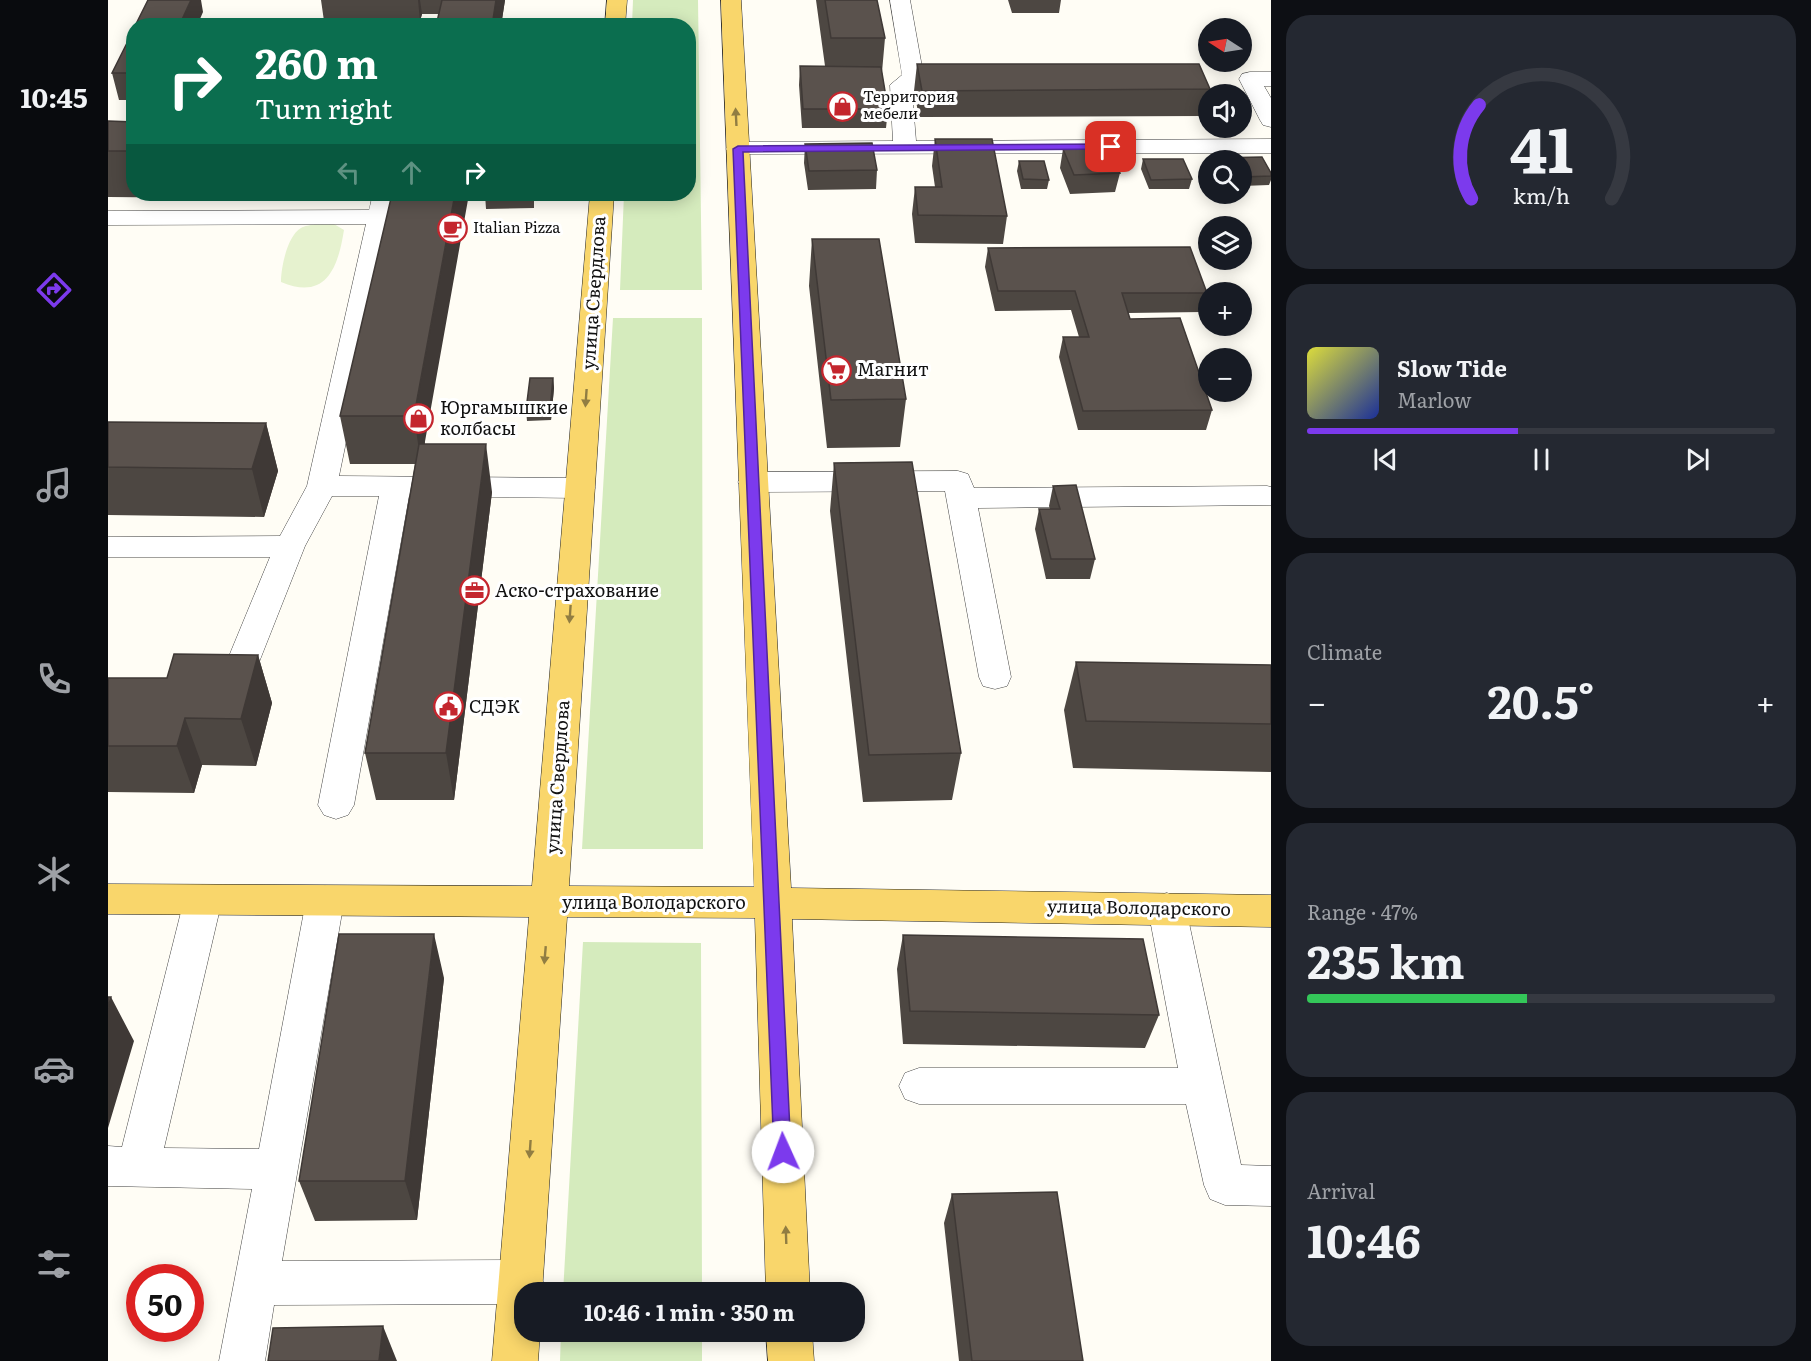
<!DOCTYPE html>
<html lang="en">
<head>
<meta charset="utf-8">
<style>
  body { margin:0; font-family:Literata,serif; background:#242831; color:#f1f3f6; height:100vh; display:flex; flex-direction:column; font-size:22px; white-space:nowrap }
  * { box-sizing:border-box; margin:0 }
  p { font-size:20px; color:#9ea1a6 }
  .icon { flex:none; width:33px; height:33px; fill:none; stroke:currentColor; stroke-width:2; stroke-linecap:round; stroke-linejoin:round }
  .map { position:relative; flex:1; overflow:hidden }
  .drawer { display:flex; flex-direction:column; gap:15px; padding:15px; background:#0d0f14; width:540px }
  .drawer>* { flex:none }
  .hud { position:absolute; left:18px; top:18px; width:570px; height:183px; border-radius:24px; box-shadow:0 3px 15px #0003; background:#0b6e4f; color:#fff; overflow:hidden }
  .needle { width:39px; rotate:282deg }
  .buttons { position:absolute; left:1090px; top:18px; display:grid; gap:12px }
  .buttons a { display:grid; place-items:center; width:54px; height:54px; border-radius:50%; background:#171b24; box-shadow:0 3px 15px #0003; font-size:30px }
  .speed { position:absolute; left:18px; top:1264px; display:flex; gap:12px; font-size:30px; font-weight:700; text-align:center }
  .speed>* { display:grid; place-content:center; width:78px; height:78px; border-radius:50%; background:#171b24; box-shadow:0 3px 15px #0003; line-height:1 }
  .speed .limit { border:9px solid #d22; background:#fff; color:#111 }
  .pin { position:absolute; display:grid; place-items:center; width:51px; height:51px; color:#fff; margin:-26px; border-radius:12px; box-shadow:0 3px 9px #0006 }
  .me { position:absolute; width:66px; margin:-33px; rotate:358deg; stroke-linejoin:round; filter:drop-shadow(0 0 4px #0008) }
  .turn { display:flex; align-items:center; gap:21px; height:126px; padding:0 30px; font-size:27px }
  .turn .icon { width:78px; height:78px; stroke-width:2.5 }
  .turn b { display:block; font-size:42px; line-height:51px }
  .lanes { display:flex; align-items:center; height:57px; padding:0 30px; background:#0003; justify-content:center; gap:30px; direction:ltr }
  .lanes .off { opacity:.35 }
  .big { font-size:45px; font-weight:700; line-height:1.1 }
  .drawer .widget { flex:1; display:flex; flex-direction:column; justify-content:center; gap:9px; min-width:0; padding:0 21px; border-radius:24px; background:#242831 }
  .drawer .dial { align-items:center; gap:0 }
  .dial svg { height:156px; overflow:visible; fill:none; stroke:#363941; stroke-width:7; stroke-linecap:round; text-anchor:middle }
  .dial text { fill:#f1f3f6; stroke:none }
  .song { display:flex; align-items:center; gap:18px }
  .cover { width:72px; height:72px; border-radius:9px; background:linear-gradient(135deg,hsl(60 70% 55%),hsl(230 70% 35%)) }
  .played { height:6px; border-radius:3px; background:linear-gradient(90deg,#7c3aed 45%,#363941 45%) }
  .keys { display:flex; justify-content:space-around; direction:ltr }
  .heat { display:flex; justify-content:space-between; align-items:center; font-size:33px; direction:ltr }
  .charge { height:9px; border-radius:4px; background:linear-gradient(90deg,#34c759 47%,#363941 0) }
  .trip { position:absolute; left:406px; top:1282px; width:351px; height:60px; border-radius:24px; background:#171b24; box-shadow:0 3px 15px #0003; font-weight:700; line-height:60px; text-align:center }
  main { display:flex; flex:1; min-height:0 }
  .menu { display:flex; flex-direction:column; width:108px; justify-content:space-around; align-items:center; background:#090b0e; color:#9ea1a6 }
  .menu .icon { width:42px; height:42px }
  .menu .current { color:#7c3aed }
  .menu b { font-size:27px; color:#f1f3f6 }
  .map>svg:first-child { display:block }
</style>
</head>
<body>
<main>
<nav class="menu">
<b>10:45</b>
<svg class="icon current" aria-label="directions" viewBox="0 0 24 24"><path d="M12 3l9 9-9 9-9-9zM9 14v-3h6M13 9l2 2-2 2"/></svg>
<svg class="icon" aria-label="music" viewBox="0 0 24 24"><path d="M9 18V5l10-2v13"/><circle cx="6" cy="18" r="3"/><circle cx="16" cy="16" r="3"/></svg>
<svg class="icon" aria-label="phone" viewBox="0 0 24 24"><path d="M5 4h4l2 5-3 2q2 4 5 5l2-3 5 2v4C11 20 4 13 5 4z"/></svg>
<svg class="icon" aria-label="climate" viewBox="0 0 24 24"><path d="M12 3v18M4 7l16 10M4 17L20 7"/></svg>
<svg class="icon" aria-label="car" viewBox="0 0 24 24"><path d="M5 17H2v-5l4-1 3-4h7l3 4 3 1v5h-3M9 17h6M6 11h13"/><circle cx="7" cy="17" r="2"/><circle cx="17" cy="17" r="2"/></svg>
<svg class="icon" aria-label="filters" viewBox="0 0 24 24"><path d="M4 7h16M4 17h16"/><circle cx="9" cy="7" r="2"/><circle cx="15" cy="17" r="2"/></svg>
</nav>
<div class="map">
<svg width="1163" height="1361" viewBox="0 0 1163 1361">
  <rect width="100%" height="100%" fill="#fffdf5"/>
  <path fill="#d5ebbd" d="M 525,0 L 590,0 L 594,290 L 512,290 L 516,194 L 580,194 L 580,26 L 524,25 Z
    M 505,318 L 594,318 L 595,849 L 474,849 Z
    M 475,942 L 593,943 L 594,1293 L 455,1293 Z
    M 453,1332 L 594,1332 L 594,1361 L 452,1361 Z"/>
  <path fill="#e6f2cf" d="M 207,224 L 226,224 L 236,230 C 230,268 218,301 173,282 C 173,268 179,236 193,228 C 196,226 203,225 207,224 Z"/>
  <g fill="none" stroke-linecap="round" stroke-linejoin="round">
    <defs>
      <path id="minor" d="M 782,0 L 802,0 L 816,78 L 859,80 L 862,85 L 859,90 L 804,92 L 808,141 L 1163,139 L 1163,153 L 622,154 L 618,149 L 622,144 L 630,142 L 785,141 L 782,85 L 794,75 Z
        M 1142,72 L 1163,72 L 1163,86 L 1156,86 L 1163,98 L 1163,127 L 1155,125 L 1152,120 L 1131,79 L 1134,74 Z
        M 265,194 L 289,194 L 231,476 L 472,478 L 482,481 L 487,488 L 482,495 L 472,498 L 301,496 L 246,805 L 240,815 L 228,819 L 216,815 L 210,805 L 271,496 L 224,496 L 197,546 L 142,685 L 137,694 L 125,697 L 102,694 L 97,685 L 102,676 L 114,673 L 162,557 L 0,557 L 0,537 L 172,536 L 199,486 L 258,224 L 0,225 L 0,211 L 261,210 Z
        M 850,471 L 860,474 L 866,488 L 1159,486 L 1163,487 L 1163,505 L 870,508 L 903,677 L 899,686 L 887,689 L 875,686 L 871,677 L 837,491 L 645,492 L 635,489 L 630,482 L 635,475 L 645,472 Z
        M 95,885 L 108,889 L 114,900 L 56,1148 L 151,1149 L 198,901 L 204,890 L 217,886 L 230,890 L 236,901 L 174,1261 L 413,1260 L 429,1267 L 435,1282 L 430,1293 L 417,1293 L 417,1302 L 413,1304 L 166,1305 L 157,1361 L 111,1361 L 144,1189 L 0,1186 L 0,1146 L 14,1147 L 76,900 L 82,889 Z
        M 1059,893 L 1072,898 L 1078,909 L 1133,1165 L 1163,1166 L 1163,1206 L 1117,1205 L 1102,1199 L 1096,1185 L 1078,1104 L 811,1104 L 797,1099 L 791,1086 L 797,1073 L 811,1068 L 1070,1068 L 1040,909 L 1046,898 Z"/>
      <path id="major" d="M 499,0 L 519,0 L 517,26 L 497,26 Z
        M 613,0 L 633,0 L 683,888 L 1163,895 L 1163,927 L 684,919 L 702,1293 L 658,1293 L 647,918 L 459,917 L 434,1293 L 417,1293 L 417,1332 L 432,1332 L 430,1361 L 384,1361 L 421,917 L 0,914 L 0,884 L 424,886 L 482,194 L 506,194 L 461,886 L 646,887 Z
        M 658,1332 L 704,1332 L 706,1361 L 660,1361 Z"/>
    </defs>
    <use href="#minor" stroke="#444" stroke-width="1"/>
    <use href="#major" stroke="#222" stroke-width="1"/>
    <use href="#minor" fill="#fff" fill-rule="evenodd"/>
    <use href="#major" fill="#f9d66b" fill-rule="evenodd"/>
  </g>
  <path fill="#4d4742" d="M 213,0 L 397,0 L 393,26 L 331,14 L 314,14 L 312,21 L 216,21 Z
    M 708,0 L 769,0 L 777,38 L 774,72 L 780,109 L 778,128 L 694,128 L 691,85 L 692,66 L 717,66 Z
    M 900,0 L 953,0 L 951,13 L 904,13 Z
    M 26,29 L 26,100 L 11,100 L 4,73 Z
    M 809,64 L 1102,89 L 1095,116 L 811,117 L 806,91 Z
    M 0,121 L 26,122 L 26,194 L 246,194 L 245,199 L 0,197 Z
    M 827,139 L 899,216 L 895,244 L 807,243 L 804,214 L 807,187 L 827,187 L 824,166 Z
    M 697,144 L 769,170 L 768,189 L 700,190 L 696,163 Z
    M 955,149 L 1012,173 L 1007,192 L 962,194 L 952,168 Z
    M 1154,157 L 1163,173 L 1163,180 L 1161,185 L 1134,186 L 1134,160 L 1108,160 L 1109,158 Z
    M 1035,159 L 1084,179 L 1081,189 L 1041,189 L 1033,169 Z
    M 911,161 L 941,180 L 939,189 L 913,189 L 909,171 Z
    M 284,194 L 317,444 L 384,492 L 346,800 L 268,800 L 257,753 L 307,464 L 242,464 L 232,416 Z
    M 377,194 L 426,194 L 426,208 L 378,209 Z
    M 704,239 L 798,399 L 792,447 L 719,448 L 701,286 Z
    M 880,248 L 1099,293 L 1094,312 L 1020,313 L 1022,319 L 1104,410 L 1098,430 L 970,430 L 951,357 L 955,337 L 971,337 L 963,310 L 887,311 L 877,267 Z
    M 445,378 L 446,388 L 443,420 L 419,421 L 418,410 Z
    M 0,422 L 158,423 L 170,471 L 156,517 L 0,515 Z
    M 726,463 L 853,753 L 844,800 L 755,802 L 722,511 Z
    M 945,486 L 987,559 L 982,579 L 938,579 L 927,529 L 931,509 L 942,509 L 941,506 Z
    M 150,655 L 164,703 L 148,766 L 94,765 L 86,793 L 0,792 L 0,678 L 59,678 Z
    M 968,662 L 1163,665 L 1163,772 L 965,768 L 956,710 Z
    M 795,935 L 1051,1015 L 1037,1048 L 795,1044 L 789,969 Z
    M 336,978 L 309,1220 L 207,1221 L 191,1181 Z
    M 844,1194 L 975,1361 L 851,1361 L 836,1223 Z"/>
  <path fill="#3f3936" d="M 83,0 L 93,0 L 95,12 L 89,26 L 71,26 Z
    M 310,0 L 312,0 L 314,14 L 312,21 Z
    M 388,0 L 397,0 L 393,26 L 384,26 Z
    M 347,194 L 361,194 L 313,464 L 306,416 Z
    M 445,378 L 446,388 L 443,420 L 442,410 Z
    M 158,423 L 170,471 L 156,517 L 144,469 Z
    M 378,444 L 384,492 L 346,800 L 338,753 Z
    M 150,655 L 164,703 L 148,766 L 133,719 Z
    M 77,718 L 94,765 L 86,793 L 69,746 Z
    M 326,934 L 336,978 L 309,1220 L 297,1181 Z
    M 3,997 L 26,1041 L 0,1128 L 0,1008 Z
    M 275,1326 L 289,1361 L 271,1361 Z"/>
  <path fill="#5a524d" stroke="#3f3936" stroke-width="1.5" d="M 40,0 L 83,0 L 71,26 L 27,26 Z
    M 334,0 L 388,0 L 384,26 L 328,26 Z
    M 717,0 L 769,0 L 777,38 L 723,38 Z
    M 26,29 L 26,73 L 4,73 Z
    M 809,64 L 1091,64 L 1102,89 L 814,91 Z
    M 692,66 L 773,67 L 780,109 L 695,109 Z
    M 0,121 L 26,122 L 26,151 L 0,151 Z
    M 827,139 L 884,139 L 899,216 L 810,215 L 807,187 L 834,187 Z
    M 764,143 L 769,170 L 701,171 L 697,144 Z
    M 1000,148 L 1012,173 L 966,175 L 955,149 Z
    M 1154,157 L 1163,173 L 1163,176 L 1134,177 L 1134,160 L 1110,160 L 1109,158 Z
    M 1035,159 L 1075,159 L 1084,179 L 1043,180 Z
    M 911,161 L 936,161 L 941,180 L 915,179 Z
    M 284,194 L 347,194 L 306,416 L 232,416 Z
    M 377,194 L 425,194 L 425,198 L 377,199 Z
    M 704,239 L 771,239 L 798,399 L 723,400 Z
    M 1082,247 L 1099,293 L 1014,293 L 1022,319 L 1072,318 L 1104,410 L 975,411 L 955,337 L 981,337 L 967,291 L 890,291 L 880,248 Z
    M 422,378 L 445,378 L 442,410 L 418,410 Z
    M 0,422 L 158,423 L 144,469 L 0,467 Z
    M 311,444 L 378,444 L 338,753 L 257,753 Z
    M 804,462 L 853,753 L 761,755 L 726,463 Z
    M 968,485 L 987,559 L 943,559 L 931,509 L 952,509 L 945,486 Z
    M 66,654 L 150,655 L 133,719 L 77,718 L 69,746 L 0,746 L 0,678 L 59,678 Z
    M 968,662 L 1163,665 L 1163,724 L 978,721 Z
    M 231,934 L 326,934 L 297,1181 L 191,1181 Z
    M 795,935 L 1035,939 L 1051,1015 L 802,1011 Z
    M 0,997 L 3,997 L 0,1008 Z
    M 949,1192 L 975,1361 L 864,1361 L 844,1194 Z
    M 275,1326 L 271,1361 L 160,1361 L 165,1328 Z"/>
  <defs><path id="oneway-solid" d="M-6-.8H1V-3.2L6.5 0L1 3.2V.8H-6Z" transform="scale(1.5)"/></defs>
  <g fill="#917d42">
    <use href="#oneway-solid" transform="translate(628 117) rotate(-93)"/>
    <use href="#oneway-solid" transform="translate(478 398) rotate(94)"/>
    <use href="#oneway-solid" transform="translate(462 614) rotate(94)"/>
    <use href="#oneway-solid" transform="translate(437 955) rotate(95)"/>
    <use href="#oneway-solid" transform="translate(422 1149) rotate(94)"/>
    <use href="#oneway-solid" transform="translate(678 1235) rotate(-92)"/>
  </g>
  <path fill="#7c3aed" stroke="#51269a" stroke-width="1.5" d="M 1003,144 L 1008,147 L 1006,149 L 635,152 L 683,1152 L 681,1157 L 675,1160 L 668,1157 L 666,1152 L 625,149 L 630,146 Z"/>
  <defs>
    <symbol id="shop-ring" viewBox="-11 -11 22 22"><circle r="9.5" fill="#fff" stroke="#c4262e" stroke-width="1.5"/><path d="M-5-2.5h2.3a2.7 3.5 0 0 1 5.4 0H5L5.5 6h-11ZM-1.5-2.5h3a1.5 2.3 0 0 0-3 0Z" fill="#c4262e"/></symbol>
    <symbol id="cafe-ring" viewBox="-11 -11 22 22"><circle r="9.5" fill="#fff" stroke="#c4262e" stroke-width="1.5"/><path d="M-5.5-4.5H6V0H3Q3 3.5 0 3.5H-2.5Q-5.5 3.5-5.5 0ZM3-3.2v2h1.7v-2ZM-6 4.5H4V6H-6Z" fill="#c4262e"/></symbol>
    <symbol id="supermarket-ring" viewBox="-11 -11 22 22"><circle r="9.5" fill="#fff" stroke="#c4262e" stroke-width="1.5"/><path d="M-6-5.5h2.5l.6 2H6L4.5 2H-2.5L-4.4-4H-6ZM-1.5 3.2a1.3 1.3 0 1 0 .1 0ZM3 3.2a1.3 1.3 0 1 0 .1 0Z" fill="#c4262e"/></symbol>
    <symbol id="office-ring" viewBox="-11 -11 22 22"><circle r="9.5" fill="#fff" stroke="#c4262e" stroke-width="1.5"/><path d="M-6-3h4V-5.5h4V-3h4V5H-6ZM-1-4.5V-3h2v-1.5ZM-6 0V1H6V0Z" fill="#c4262e"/></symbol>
    <symbol id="civic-ring" viewBox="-11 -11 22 22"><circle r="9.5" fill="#fff" stroke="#c4262e" stroke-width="1.5"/><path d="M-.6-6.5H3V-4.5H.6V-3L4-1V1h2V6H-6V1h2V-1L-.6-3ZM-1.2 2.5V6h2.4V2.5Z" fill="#c4262e"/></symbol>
  </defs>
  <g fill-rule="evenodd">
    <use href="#shop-ring" x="718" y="90" width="33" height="33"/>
    <use href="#cafe-ring" x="328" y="212" width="33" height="33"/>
    <use href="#supermarket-ring" x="712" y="354" width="33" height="33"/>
    <use href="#shop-ring" x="294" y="402" width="33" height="33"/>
    <use href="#office-ring" x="350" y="574" width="33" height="33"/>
    <use href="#civic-ring" x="324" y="690" width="33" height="33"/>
  </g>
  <g text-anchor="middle" stroke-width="6" stroke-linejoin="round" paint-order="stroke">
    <g font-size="15" fill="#111" stroke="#fff" text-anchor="start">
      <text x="755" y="102">Территория<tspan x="755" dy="17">мебели</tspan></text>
      <text x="365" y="233">Italian Pizza</text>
    </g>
    <g font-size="18" fill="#111" stroke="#fff">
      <text transform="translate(486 293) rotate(-86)" y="6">улица Свердлова</text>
      <text transform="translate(450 777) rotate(-86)" y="6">улица Свердлова</text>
      <text x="546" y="909">улица Володарского</text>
      <text transform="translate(1031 908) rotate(1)" y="6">улица Володарского</text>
    </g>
    <g font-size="18" fill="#111" stroke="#fff" text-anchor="start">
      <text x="749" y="376">Магнит</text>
      <text x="332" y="414">Юргамышкие<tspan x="332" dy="21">колбасы</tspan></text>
      <text x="387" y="597">Аско-страхование</text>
      <text x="361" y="713">СДЭК</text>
    </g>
  </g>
</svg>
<div class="buttons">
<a><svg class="needle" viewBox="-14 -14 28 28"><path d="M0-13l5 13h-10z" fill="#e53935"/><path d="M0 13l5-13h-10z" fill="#9ea1a6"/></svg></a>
<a><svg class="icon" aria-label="sound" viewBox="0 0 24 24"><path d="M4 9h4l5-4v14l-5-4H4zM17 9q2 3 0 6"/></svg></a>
<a><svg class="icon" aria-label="search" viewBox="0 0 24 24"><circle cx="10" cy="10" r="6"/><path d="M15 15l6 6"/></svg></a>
<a><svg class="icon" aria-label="layers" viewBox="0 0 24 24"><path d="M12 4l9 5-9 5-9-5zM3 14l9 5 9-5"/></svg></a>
<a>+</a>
<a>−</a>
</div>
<div class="speed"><div class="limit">50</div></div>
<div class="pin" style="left:1003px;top:147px;background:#d93025"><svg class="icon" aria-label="arrive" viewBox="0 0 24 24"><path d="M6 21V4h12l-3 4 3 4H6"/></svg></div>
<svg class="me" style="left:675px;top:1152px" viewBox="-20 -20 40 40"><circle r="19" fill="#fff"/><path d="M0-13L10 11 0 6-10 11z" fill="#7c3aed"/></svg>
<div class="trip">10:46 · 1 min · 350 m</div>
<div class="hud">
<div class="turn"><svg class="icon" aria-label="right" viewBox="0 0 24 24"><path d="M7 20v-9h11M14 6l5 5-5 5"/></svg><div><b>260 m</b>Turn right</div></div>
<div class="lanes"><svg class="icon off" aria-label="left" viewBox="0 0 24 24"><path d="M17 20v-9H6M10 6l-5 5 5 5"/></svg><svg class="icon off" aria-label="ahead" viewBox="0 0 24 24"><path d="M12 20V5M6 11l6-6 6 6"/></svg><svg class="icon" aria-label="right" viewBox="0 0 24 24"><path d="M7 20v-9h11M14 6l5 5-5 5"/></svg></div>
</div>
</div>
<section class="drawer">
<div class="widget dial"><svg viewBox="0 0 100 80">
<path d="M14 69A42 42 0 1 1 86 69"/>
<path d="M14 69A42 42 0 0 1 18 21" stroke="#7c3aed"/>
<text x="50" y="56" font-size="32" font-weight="700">41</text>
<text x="50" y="72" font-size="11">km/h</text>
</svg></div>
<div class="widget">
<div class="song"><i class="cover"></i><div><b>Slow Tide</b><p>Marlow</p></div></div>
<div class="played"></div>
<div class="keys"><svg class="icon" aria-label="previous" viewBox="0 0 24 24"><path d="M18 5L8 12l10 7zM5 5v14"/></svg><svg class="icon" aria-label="pause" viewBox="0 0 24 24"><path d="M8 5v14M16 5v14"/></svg><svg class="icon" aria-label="next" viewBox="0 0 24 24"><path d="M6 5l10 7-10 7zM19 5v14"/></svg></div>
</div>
<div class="widget"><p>Climate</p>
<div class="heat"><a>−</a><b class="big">20.5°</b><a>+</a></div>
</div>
<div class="widget"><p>Range · 47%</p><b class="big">235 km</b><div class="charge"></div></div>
<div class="widget"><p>Arrival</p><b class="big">10:46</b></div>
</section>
</main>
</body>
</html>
